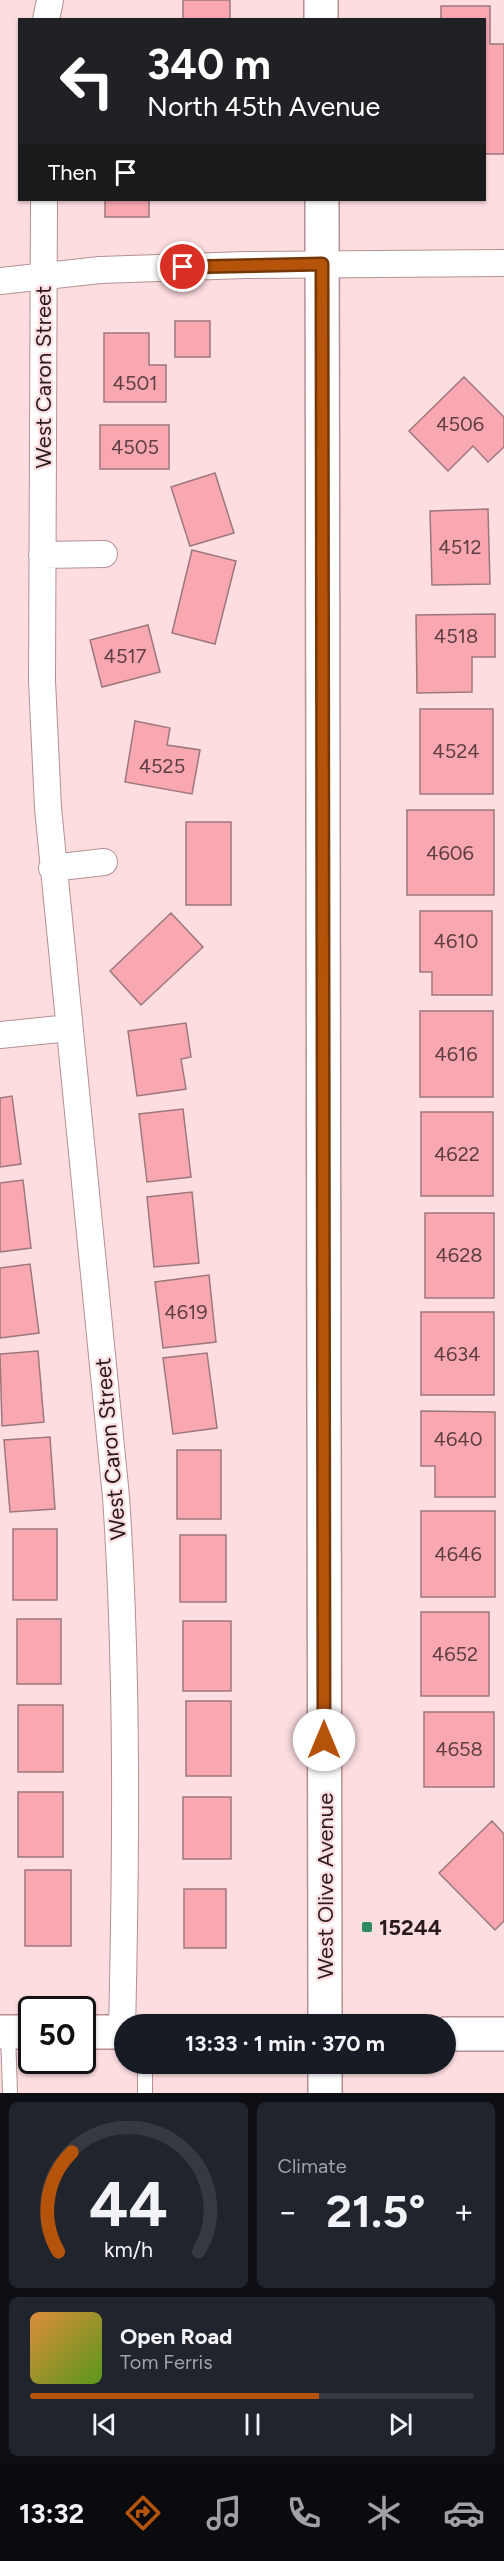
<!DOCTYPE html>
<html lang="en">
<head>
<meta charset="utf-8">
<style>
  body { margin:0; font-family:Figtree,sans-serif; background:#20242c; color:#f1f3f6; height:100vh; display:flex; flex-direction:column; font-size:22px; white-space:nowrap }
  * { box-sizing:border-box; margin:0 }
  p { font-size:20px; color:#9ea1a6 }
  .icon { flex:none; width:33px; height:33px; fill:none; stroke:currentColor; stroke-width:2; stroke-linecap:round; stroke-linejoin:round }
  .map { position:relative; height:2093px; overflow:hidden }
  .panel { display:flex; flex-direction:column; gap:9px; padding:9px; background:#0d0f14; flex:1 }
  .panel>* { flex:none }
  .banner { position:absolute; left:18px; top:18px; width:468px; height:183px; border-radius:0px; box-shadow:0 2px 4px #0004; background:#202124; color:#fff; overflow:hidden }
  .speed { position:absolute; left:18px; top:1996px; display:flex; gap:12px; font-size:30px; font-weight:700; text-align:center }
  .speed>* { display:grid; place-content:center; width:78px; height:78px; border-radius:50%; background:#171b24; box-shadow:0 2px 4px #0004; line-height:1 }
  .speed .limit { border:3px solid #111; border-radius:9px; background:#fff; color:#111 }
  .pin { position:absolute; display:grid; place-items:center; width:51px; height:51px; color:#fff; margin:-26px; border:3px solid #fff; border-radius:50%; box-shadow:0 2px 6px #0007 }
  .me { position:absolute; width:66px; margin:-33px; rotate:0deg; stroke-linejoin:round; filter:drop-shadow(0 0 4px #0008) }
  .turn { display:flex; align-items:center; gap:21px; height:126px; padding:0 30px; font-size:27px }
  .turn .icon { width:78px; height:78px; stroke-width:2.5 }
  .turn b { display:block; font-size:42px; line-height:51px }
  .then { display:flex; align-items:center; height:57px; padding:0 30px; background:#0003; gap:12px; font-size:22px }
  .big { font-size:45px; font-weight:700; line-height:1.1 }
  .panel .widget { flex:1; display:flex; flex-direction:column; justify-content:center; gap:9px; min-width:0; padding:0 21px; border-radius:9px; background:#20242c }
  .panel .dial { align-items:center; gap:0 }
  .dial svg { height:156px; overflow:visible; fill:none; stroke:#363941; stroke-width:7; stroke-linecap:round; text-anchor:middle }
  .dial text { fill:#f1f3f6; stroke:none }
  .song { display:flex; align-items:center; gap:18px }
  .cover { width:72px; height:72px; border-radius:9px; background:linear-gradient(135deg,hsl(30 70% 55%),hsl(90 70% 35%)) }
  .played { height:6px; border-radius:3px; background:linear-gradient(90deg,#b45309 65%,#363941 65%) }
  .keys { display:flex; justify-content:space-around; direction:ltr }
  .heat { display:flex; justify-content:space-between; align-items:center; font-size:33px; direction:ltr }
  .panel .tiles { flex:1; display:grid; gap:9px; grid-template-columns:1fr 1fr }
  .widget:last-child { grid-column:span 2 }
  .trip { position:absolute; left:114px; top:2014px; width:342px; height:60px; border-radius:30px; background:#171b24; box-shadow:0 2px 4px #0004; font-weight:700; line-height:60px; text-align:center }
  .menu { display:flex; height:96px; justify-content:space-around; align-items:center; background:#090b0e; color:#9ea1a6 }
  .menu .icon { width:42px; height:42px }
  .menu .active { color:#b45309 }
  .menu b { font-size:27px; color:#f1f3f6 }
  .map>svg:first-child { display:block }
</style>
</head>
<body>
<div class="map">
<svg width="504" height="2093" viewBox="0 0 504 2093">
  <rect width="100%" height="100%" fill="#fddde0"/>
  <path fill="#f9a8b2" stroke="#9b787b" stroke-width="1.5" d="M 183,0 L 230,0 L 230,20 L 183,20 Z
    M 441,6 L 490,6 L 490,44 L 504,44 L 504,154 L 484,154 L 484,20 L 441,20 Z
    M 105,200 L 149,200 L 149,217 L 105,217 Z
    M 175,321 L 210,321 L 210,357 L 175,357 Z
    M 104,333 L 149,333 L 149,365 L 166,365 L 166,402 L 104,402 Z
    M 464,377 L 504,417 L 504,447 L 488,462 L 473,446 L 448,471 L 409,431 Z
    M 100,425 L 169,425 L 169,469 L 100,469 Z
    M 215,473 L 234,533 L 190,546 L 171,487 Z
    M 488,509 L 490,584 L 432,585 L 430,511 Z
    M 192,550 L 236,561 L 215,644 L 172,633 Z
    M 495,614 L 495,657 L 472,657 L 472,692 L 417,693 L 416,615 Z
    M 148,625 L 160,672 L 102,687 L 90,640 Z
    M 420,709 L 493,709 L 493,794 L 420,794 Z
    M 135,721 L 170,728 L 167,745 L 200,750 L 192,794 L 125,782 Z
    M 407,810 L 494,810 L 494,895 L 407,895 Z
    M 186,822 L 231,822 L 231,905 L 186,905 Z
    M 420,911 L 492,911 L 492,995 L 432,995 L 432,972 L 420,972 Z
    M 171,913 L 203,947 L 141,1005 L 110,971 Z
    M 420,1011 L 493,1011 L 493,1097 L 420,1097 Z
    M 186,1023 L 191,1057 L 181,1059 L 186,1089 L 137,1096 L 128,1031 Z
    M 12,1096 L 21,1164 L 0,1167 L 0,1098 Z
    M 183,1109 L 191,1177 L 147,1182 L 139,1114 Z
    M 421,1112 L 493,1112 L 493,1196 L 421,1196 Z
    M 23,1180 L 31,1248 L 0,1252 L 0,1183 Z
    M 192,1192 L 199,1263 L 154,1267 L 147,1197 Z
    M 425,1213 L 494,1213 L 494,1298 L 425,1298 Z
    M 30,1264 L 39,1333 L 0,1338 L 0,1268 Z
    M 209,1275 L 216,1342 L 163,1348 L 155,1282 Z
    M 421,1312 L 494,1312 L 494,1395 L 421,1395 Z
    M 38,1351 L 44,1422 L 2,1426 L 0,1354 Z
    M 207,1353 L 217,1428 L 173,1434 L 163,1358 Z
    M 421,1411 L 495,1412 L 495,1497 L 435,1497 L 435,1466 L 421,1466 Z
    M 50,1437 L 55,1509 L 10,1512 L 4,1440 Z
    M 177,1450 L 221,1450 L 221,1519 L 177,1519 Z
    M 421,1511 L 495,1511 L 495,1597 L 421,1597 Z
    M 13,1529 L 57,1529 L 57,1600 L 13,1600 Z
    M 180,1535 L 226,1535 L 226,1602 L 180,1602 Z
    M 421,1612 L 489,1612 L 489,1696 L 421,1696 Z
    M 17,1619 L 61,1619 L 61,1684 L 17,1684 Z
    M 183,1621 L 231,1621 L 231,1691 L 183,1691 Z
    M 186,1701 L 231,1701 L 231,1776 L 186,1776 Z
    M 18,1705 L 63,1705 L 63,1772 L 18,1772 Z
    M 424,1712 L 494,1712 L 494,1787 L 424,1787 Z
    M 18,1792 L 63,1792 L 63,1857 L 18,1857 Z
    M 183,1797 L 231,1797 L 231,1859 L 183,1859 Z
    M 492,1821 L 504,1834 L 504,1921 L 495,1930 L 439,1873 Z
    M 25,1870 L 71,1870 L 71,1946 L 25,1946 Z
    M 184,1889 L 226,1889 L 226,1948 L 184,1948 Z"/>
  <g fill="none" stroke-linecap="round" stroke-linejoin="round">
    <defs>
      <path id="lane" d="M 8,2032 L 10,2093
        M 145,2093 L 145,2064"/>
      <path id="street" d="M 46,20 L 50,0
        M 44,200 L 42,681 L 48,808 L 116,1497 C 128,1675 126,1854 122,2032
        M 0,281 L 100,270 L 245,265 L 504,263
        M 42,555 L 104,554
        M 52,868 L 104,862
        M 0,1035 L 69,1028"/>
      <path id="secondary" d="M 321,0 L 321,20
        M 322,200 L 325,2025
        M 0,2032 L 32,2032
        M 82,2032 L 124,2032
        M 446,2034 L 504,2034
        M 325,2064 L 325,2093"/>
    </defs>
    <use href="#lane" stroke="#b49093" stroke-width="16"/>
    <use href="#street" stroke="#b49093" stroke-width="28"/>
    <use href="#secondary" stroke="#b49093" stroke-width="36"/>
    <use href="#lane" stroke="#fff" stroke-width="14"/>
    <use href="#street" stroke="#fff" stroke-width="26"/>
    <use href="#secondary" stroke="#fff" stroke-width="33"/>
  </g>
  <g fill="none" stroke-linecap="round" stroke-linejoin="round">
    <defs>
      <path id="route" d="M 183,267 L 322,264 L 324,1740"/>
    </defs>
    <use href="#route" stroke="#753606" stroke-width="15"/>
    <use href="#route" stroke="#b45309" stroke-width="10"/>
  </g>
  <rect fill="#2c8a62" stroke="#fddde0" stroke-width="2" x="361" y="1921" width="12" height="12" rx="3"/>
  <g text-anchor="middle" stroke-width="4.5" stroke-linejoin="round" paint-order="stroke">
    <g font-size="20" fill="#5d3e42">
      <text x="135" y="390">4501</text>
      <text x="460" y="431">4506</text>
      <text x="135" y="454">4505</text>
      <text x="460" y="554">4512</text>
      <text x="456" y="643">4518</text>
      <text x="125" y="663">4517</text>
      <text x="456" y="758">4524</text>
      <text x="162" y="773">4525</text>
      <text x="450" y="860">4606</text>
      <text x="456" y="948">4610</text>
      <text x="456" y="1061">4616</text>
      <text x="457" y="1161">4622</text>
      <text x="459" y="1262">4628</text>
      <text x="186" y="1319">4619</text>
      <text x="457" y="1361">4634</text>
      <text x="458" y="1446">4640</text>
      <text x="458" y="1561">4646</text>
      <text x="455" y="1661">4652</text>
      <text x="459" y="1756">4658</text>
    </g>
    <g font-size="22" fill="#291b1d" stroke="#fddde0">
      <text transform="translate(43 377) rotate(-90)" y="8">West Caron Street</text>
      <text transform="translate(110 1449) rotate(-95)" y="8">West Caron Street</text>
      <text transform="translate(325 1886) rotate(-90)" y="8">West Olive Avenue</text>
    </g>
    <g font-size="22" font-weight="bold" fill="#291b1d" stroke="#fddde0" text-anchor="start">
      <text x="379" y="1935">15244</text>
    </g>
  </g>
</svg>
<div class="speed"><div class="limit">50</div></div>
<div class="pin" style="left:183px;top:267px;background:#d93025"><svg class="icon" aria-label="arrive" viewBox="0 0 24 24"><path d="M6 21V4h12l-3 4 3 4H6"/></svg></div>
<svg class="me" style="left:324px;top:1740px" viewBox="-20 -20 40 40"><circle r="19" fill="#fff"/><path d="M0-13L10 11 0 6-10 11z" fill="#b45309"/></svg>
<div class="trip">13:33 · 1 min · 370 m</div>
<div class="banner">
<div class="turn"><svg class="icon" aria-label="left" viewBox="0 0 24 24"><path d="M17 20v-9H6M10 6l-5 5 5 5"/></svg><div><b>340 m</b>North 45th Avenue</div></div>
<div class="then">Then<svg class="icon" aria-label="arrive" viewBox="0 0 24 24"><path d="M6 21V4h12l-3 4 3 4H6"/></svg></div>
</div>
</div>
<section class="panel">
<div class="tiles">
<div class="widget dial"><svg viewBox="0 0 100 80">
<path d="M14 69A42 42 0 1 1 86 69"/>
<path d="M14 69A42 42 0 0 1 21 18" stroke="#b45309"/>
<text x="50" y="56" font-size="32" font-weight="700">44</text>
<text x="50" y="72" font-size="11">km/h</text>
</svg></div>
<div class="widget"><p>Climate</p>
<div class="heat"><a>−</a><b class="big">21.5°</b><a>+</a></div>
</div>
<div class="widget">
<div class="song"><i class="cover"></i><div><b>Open Road</b><p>Tom Ferris</p></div></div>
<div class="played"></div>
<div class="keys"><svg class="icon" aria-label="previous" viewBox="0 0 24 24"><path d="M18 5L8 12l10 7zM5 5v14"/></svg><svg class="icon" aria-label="pause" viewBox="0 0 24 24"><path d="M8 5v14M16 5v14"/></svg><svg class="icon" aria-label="next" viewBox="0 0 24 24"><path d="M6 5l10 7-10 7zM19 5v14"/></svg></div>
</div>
</div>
</section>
<nav class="menu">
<b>13:32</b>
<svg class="icon active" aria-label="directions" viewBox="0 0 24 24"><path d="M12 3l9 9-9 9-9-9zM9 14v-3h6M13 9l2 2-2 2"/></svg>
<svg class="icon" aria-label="music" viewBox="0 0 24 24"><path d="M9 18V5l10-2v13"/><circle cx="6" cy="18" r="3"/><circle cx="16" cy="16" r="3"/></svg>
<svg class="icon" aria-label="phone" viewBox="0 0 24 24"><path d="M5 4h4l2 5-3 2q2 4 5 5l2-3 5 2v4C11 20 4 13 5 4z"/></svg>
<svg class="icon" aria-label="climate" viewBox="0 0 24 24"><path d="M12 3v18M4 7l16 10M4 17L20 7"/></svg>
<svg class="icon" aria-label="car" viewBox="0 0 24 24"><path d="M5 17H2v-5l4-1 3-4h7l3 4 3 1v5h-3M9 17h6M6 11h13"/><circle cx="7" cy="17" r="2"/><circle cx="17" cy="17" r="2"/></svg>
</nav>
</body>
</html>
